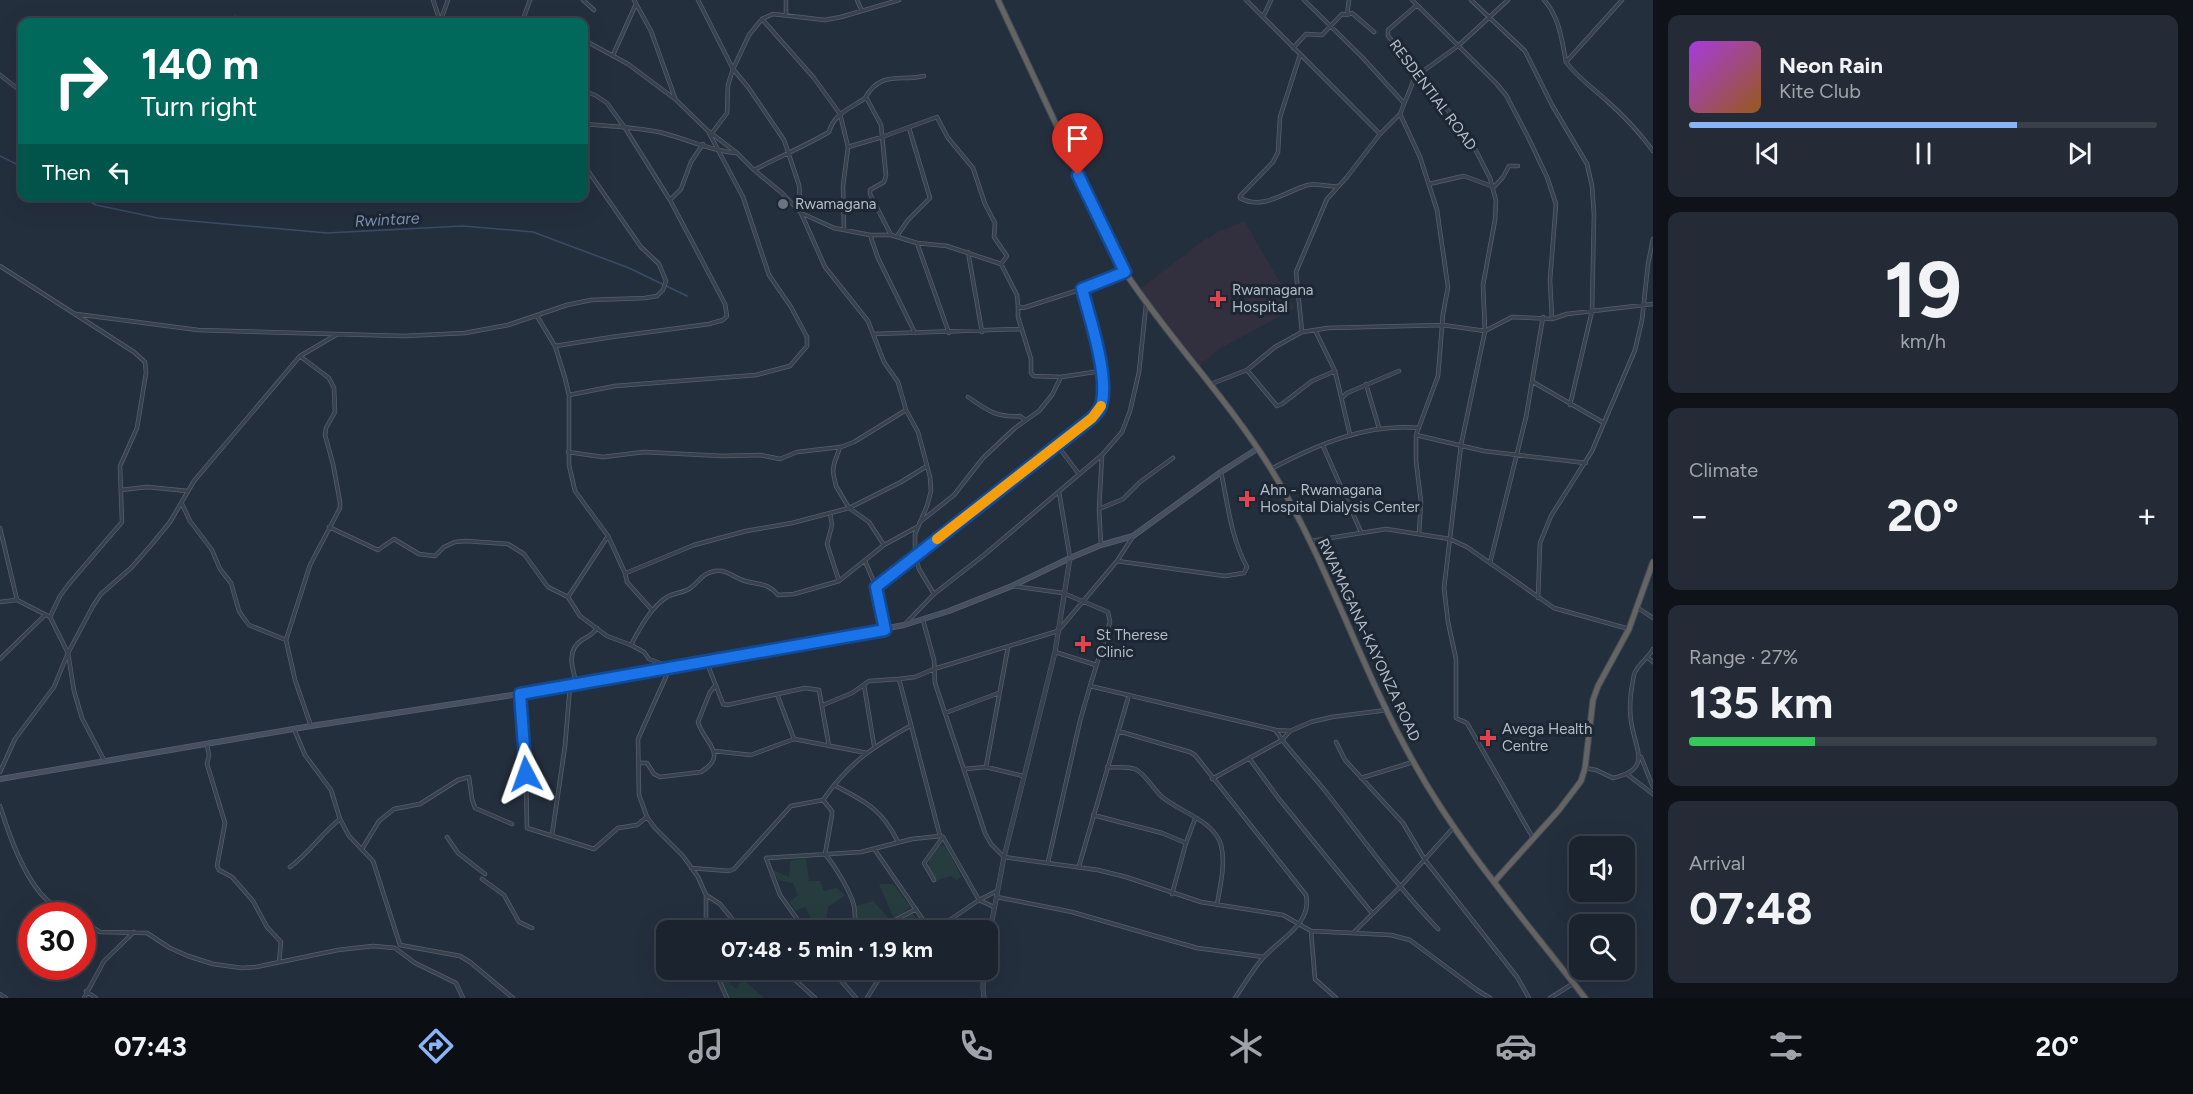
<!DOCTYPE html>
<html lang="en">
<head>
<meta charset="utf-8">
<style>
  body { margin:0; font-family:Figtree,sans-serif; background:#242b36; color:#f1f3f6; height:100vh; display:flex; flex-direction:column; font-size:22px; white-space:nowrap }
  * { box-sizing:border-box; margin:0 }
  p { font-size:20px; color:#a0a4aa }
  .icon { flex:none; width:33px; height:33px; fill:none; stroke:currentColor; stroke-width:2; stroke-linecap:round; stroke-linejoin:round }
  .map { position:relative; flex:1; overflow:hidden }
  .panel { display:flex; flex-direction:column; gap:15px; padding:15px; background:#0f1319; width:540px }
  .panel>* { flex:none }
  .top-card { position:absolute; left:18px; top:18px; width:570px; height:183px; border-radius:12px; box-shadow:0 6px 24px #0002,0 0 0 2px #39404a; background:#00695c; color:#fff; overflow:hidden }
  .controls { position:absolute; left:1569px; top:836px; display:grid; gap:12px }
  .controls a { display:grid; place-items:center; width:66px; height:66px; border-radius:12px; background:#1b232e; box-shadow:0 6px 24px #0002,0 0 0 2px #39404a; font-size:30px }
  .speed { position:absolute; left:18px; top:902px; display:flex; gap:12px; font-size:30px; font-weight:700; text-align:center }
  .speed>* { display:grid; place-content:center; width:78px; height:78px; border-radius:50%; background:#1b232e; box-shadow:0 6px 24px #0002,0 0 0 2px #39404a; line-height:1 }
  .speed .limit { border:9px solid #d22; background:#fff; color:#111 }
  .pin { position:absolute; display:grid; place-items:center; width:51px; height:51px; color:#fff; margin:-62px -26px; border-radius:50% 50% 50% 0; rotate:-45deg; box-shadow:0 0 6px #0007 }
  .pin .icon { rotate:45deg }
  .me { position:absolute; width:66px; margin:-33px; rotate:356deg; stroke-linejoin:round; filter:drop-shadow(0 0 4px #0008) }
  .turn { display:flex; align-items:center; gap:21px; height:126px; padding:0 24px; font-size:27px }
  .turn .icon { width:78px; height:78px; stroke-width:2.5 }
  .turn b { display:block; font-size:42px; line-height:51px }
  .then { display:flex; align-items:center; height:57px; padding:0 24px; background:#0003; gap:12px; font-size:22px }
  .big { font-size:45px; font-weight:700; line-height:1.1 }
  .panel .tile { flex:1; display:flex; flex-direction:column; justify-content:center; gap:9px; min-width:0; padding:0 21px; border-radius:12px; background:#242b36 }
  .panel .dial { align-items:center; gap:0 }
  .dial b { font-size:78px; line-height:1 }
  .song { display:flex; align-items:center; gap:18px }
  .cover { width:72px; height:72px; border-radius:9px; background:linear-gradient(135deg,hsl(280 70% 55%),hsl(30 70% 35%)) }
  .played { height:6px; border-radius:3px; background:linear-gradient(90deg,#8ab4f8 70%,#39404a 70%) }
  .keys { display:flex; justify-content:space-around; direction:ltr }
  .heat { display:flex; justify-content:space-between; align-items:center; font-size:33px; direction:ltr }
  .charge { height:9px; border-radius:4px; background:linear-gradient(90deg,#34c759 27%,#39404a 0) }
  .trip { position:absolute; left:656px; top:920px; width:342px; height:60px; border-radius:12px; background:#1b232e; box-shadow:0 6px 24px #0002,0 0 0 2px #39404a; font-weight:700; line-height:60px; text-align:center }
  .menu { display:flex; height:96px; justify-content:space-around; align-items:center; background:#0b0e12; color:#a0a4aa }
  .menu .icon { width:42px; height:42px }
  .menu .on { color:#8ab4f8 }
  .menu b { font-size:27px; color:#f1f3f6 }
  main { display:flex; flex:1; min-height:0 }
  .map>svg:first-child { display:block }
</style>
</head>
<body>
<main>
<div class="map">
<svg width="1653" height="998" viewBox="0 0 1653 998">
  <rect width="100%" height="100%" fill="#242f3e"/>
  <path fill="#32303f" d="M 1244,221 L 1295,308 L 1219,349 L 1200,365 L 1140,289 L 1203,241 L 1220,231 Z"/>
  <path fill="#263c3f" d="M 939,846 L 944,846 L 947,849 L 961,877 L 957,880 L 951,876 L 937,880 L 928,867 L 930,859 Z
    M 806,858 L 809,881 L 820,881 L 824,891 L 837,888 L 845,895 L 828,907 L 826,923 L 816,930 L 809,930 L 805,923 L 811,918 L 805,907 L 795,911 L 790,902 L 798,895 L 793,883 L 778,880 L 773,870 L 789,877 L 790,861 Z
    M 879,884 L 893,884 L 911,907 L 894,919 Z
    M 873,901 L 891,921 L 884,930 L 861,930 L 856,922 L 856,906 Z
    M 913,913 L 923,930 L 892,930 L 898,920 Z
    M 718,979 L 726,980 L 736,989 L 743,979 L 764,998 L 727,998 Z"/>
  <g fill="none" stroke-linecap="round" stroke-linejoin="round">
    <path stroke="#394c67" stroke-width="1.5" d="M 0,156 L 22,167
      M 80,196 L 96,205 L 158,218 L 327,233 L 463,226 L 533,232 L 629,268 L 687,296"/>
    <defs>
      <path id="minor" d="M 433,0 L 440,21
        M 583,0 L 594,10
        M 634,0 L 651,31 L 675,98
        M 698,0 L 733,69 L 748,87 L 784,140 L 799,185 L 801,213 L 825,267 L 868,321 L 884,362 L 898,382 L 906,410 L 918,432 L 930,477 L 931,491 L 927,506 L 915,534 L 915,555 L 919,569 L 934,594
        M 786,0 L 786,16
        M 857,0 L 862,11
        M 1246,0 L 1380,134
        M 1304,0 L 1363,58 L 1403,102
        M 1412,0 L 1496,83 L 1506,95 L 1528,137 L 1547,177 L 1556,204 L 1550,280 L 1552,319
        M 1471,0 L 1525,51 L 1552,105 L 1587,164 L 1592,186 L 1594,215 L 1592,311 L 1570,405
        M 1544,0 C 1559,16 1562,40 1566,62
        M 1622,0 L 1566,62 C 1578,78 1593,88 1607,101 C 1624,116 1640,133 1653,151
        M 1417,5 L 1388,30 L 1388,36 L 1420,73 L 1471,141 L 1490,178 L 1496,201 L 1495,220 L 1483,285 L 1485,331 L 1461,445 L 1444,588 L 1448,622 L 1456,659 L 1456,718 L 1467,723 L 1533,838
        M 1347,15 L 1349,0
        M 1263,17 L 1271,0
        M 762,19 L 814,78 L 840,114 L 848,147 L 843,186 L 844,229
        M 154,22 L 188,20 L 194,22
        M 223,22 L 235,18 L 260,22
        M 422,22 L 439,18
        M 440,22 L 448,0
        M 522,22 L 530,0
        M 584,40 L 628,64 L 675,99 L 707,130 L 737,153 L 754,170 L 782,193 L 801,213 L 834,228 L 870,235 L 891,235 L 917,243 L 947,246 L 1001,264 L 1017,295 L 1018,306 L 1023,308 L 1082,289 L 1125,272
        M 1293,48 L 1306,34 L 1322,35 L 1342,14 L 1347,15 L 1352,13 L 1374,32
        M 613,55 L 636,4
        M 1300,55 L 1280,117 L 1278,152 L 1273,162 L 1240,196 L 1240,198 C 1263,211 1286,191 1308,185 C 1317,183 1327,187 1337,186
        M 0,75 L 22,92
        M 865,98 C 881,70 900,82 924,76
        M 1400,114 L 1420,157 L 1437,210 L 1448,287 L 1443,314 L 1438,376 L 1416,435 L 1416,461 L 1421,502 L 1419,533
        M 584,124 C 609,126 635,127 659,132 C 685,138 710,151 737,153
        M 712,133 L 727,113 L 728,85 L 733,69 L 749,35 L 762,19 L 773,14 L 825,20 L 841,17 L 899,0
        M 848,147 L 882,137 L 937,117 L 948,138 L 973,168 L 985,204 L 995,223 L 994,237 L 1007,256 L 1001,264
        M 754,170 C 779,157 805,146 829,132 C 833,115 850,108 864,99 L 867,99 L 881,125 L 886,176 L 884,182 L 870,190 L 870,194 L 891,235
        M 1429,184 L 1464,176 L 1494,187 L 1503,177 L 1509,166 L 1518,166
        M 670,200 L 681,189 L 691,162 L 703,144
        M 870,235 L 878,258 L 915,333
        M 897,236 L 908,220 L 930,198 L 909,128
        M 917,243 L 949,333
        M 968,252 L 982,332
        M 0,266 L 134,352 L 145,362 L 146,373 L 137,428 L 120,466 L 122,522 L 68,585 L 60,596 L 50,617
        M 1018,306 L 1018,317 L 1031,359 L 1031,373 L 1034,376 L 1061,377 L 1101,371
        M 76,314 L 198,330 L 404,336 L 465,333 L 508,325 L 567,305 L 591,300 L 645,298 L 657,296 L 663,290 L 666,281 L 659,264 L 641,247 L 584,165
        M 537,316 L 555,346 L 565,378 L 569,395 L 569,465 L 575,491 L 608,536 L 625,573 L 627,582 L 652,610
        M 1315,330 L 1335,371 L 1350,435
        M 1302,332 L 1296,272 L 1327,199 L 1347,177 L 1380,134 L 1400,114 L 1415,77 L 1458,46 L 1508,0
        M 873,334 L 1021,329
        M 555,346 L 612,337 L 709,324 L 723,320 L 727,316 L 725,304 L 670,200 L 625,128 L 607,103 L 595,95 L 584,91
        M 301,357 L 329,378 L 334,388 L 335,412 L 326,428 L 325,435 L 333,464 L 340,502 L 340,508 L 310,565 L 286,640 L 295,680 L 311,726
        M 1247,370 L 1277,406 L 1282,404 L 1312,381 L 1335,371
        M 1533,382 L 1604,423
        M 1211,384 L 1247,370 L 1275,347 L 1302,332 L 1328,328 L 1443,325 L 1485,331 L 1512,317 L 1552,319 L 1567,314 L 1653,304
        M 1366,384 L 1379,428
        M 569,395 L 615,386 L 756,375 L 790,366 L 807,346 L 807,337 L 791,307 L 769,275 L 743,197 L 708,131
        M 968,397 C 987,410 996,418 1020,416 L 1025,420
        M 1342,398 L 1347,393 L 1399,371
        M 1416,435 L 1484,451 L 1586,463
        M 1057,445 L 1079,474
        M 1323,446 L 1361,532
        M 840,447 L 834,464 L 833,472 L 836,486 L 849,508 L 869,522 L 884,545
        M 568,452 L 603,457 L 644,452 L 723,456 L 760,455 L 780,459 L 797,452 L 841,447 L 854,442 L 906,410
        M 1271,469 C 1316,445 1367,423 1419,428
        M 121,490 L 147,487 L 188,491
        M 1059,492 L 1070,558
        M 182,504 L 190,521 L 212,550 L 220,569 L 231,583 L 239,611 L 243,617 L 249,625 L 286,640
        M 1099,509 L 1123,499 L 1140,482 L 1173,458
        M 830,513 L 832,525 L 827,544 L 839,581
        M 920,522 L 954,495 L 983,458 L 1015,428 L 1039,411 L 1052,395 L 1061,377
        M 329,527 L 378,550 L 394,539 L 419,554 L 435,556 L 444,547 L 455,542 L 466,541 L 508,544 L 524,554 L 548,587 L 568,597 L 580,616 L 607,636 L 631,645 L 644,652 L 649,659 L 668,666 L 669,670 L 638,739 L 639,795 L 647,817 L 655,828 L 683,856 L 698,877 L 706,895 L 706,930
        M 0,528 L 17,600
        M 1311,541 L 1386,529 L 1450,539 L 1467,547 L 1554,608 L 1629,629
        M 1101,545 L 1099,509 L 1102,455
        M 865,561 L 876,587 L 885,628
        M 1117,561 L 1225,576 L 1244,573 L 1247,567 C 1231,538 1228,505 1221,472
        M 1490,563 L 1526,417 L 1543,317
        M 626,573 L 694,545 L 746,531 L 792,523 L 849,508 L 901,482 L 927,466
        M 1013,586 L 1063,593 L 1108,612 L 1110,622 L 1090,686 L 1276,730 L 1290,731 L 1311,722 L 1332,717 L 1387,710
        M 876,587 L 1099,411 C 1111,379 1091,322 1082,289
        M 568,597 L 608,536
        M 1538,598 L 1540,543 L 1551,516 L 1592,451 L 1635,350 L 1642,320 L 1648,264 L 1653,239
        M 0,602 L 17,600 L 50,617 L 68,653 L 74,691 L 82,718 L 105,762
        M 1638,608 L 1653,618
        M 923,620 L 934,660 L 935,683 L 985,833 L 991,844 L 1004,857 L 1098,870 L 1126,877 L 1201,902 L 1283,915 L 1311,931 L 1391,935 L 1410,940 L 1477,990 L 1490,998
        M 905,624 L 934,594 L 984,555 L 1102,455 L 1122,432 L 1130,411 L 1139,372 L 1146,305
        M 631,645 C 640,628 651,607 667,597 C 674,593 682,593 689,589 C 700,582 700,574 715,571 C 727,569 734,578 745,581 C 759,585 767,582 778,595 L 794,594 L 839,581 L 884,545 L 917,527
        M 1055,652 L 1096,665
        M 1647,657 L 1653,662
        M 0,659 L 45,615
        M 707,663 L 723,704 L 727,705 L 805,688 L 819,690 L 829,746
        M 577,685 C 573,670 565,651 582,640 C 588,636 593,635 597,628
        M 864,685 L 874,745
        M 520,694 L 526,774 L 527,828 L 594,849 L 618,828 L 637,825 L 647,817
        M 777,694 L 794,739
        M 823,705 L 852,693 L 869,681 L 899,679
        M 945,713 L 999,693
        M 294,729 L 305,755 L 331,790 L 340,819 L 349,836 L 373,861 L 400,945 L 460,956 L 470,962 L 513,998
        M 1118,731 L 1190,752 L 1195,755 L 1306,895 C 1313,924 1278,940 1262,959 C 1252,971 1244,985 1235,998
        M 1276,731 C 1290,753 1310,771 1326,792 C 1363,839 1397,886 1438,929
        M 1336,742 L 1345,760 L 1403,823 L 1425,860 L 1517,977 L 1529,998
        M 207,745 L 209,755 L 207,764 L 225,823 L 217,866 L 219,870 L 232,877 L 253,901 L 267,927 L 281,942 L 279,962
        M 714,751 L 751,755 L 794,739 L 867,753
        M 1641,757 L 1653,787
        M 1249,758 L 1279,799 L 1372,913
        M 639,763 L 647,763 L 654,774 L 660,777 L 701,772 C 730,754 703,742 698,722 L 710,692 L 715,686
        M 986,767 L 1008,647
        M 1107,767 C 1115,768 1127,766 1135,769 C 1145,773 1153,789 1161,796 C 1179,812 1214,820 1221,845 C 1226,864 1220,886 1217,905
        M 1585,768 L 1596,770 L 1613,778 C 1653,769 1635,750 1631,721 C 1629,708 1631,689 1634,675 C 1637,664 1648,659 1653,649
        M 965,769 L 986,767 L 1023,776
        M 0,772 L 15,739 L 54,687 L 68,653 L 93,606 L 101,594 L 131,568 L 152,544 L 170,522 L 194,481 L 300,356 L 336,335
        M 1628,775 L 1653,794
        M 1361,778 L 1413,762
        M 1212,779 L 1282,740 L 1290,731
        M 834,785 C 866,802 882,809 898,842
        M 0,806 C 9,835 24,879 47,900 C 54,906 63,911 72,915
        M 1093,815 L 1162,833 L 1186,843
        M 552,835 L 565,746 L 570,686
        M 447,837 L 458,853 L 485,874
        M 362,849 L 379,821 L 394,809 L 420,804 L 458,780 L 469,777 L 472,799 L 475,808 L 512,824
        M 875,850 L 930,930
        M 1048,862 L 1080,721 L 1090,686
        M 1079,866 L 1129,695
        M 290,867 C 310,852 321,834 340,819
        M 691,868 L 729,871 L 734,869 L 791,806 L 823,800
        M 482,879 L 504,895 L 519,922 L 532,928
        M 934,880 L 924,863 L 943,837
        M 1172,894 L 1186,843 L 1195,819
        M 706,895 L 720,904 L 741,930
        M 997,897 L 1072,912 L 1197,948 L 1264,957
        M 994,907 L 979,900 L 943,837 L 940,836 L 899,679 L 915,677 L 934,669 L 1058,631 L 1117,561 L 1132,538
        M 82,921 L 100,932 L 147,933 L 170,948 L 188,956 L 213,964 L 242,968 L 256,967 L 338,950 L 373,946 L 395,948 L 415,963 L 456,983 L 463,998
        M 805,930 L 780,895 L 766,858 L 861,852 L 912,839 L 940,836
        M 859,930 C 853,921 856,916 854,906 C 851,892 835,866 825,854 L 832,815 L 832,811 L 823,800 C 848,764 872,747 910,726
        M 888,930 L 897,919 L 916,909
        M 935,930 L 979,900 L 997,891
        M 1311,931 L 1315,979 L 1336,998
        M 1354,932 L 1400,887 L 1454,827
        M 714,969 L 727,998
        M 783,969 L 815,998
        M 831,969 L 856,998
        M 718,979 L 728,969
        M 86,991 L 96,998
        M 0,994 L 6,998
        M 84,998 L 104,961 L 134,932
        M 867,998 L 885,969
        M 1550,998 L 1574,983"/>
      <path id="tertiary" d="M 987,947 L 1004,857 L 1055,652 L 1070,558
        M 984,998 L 983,988 L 984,969"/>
      <path id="secondary" d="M 0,779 L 311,726 L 649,674 L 904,625 L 949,611 L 1012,586 L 1070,558 L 1101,545 L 1133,536 L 1221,472 L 1257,449"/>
      <path id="trunk" d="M 998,0 L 1125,272 C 1170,340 1228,399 1271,469 C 1328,562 1360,668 1414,763 C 1461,848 1526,921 1585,998
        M 1494,882 L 1559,810 L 1581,781 L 1585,768 L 1593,700 L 1598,686 L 1629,629 L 1653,562"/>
    </defs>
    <use href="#minor" stroke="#565f6c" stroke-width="4.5"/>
    <use href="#tertiary" stroke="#565f6c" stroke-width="5"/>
    <use href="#secondary" stroke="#565f6c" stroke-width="6"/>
    <use href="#trunk" stroke="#434c59" stroke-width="7"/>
    <use href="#minor" stroke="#38414e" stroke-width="3"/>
    <use href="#tertiary" stroke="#38414e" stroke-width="4"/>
    <use href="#secondary" stroke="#465061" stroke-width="4.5"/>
    <use href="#trunk" stroke="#656462" stroke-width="5"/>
  </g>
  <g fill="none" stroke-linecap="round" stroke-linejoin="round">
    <defs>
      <path id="route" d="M 526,774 L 520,694 L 885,630 L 876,587 L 1092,418 C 1097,413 1101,409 1102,402 C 1108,374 1090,318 1082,289 L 1125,272 L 1078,175"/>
    </defs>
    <use href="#route" stroke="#114b97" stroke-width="15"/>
    <use href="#route" stroke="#1a73e8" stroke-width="10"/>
    <path stroke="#f59e0b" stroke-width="10" d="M 937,539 L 1092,418 L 1101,406"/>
  </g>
  <circle fill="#6b7280" stroke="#1d2633" stroke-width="2" cx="783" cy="204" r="6"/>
  <g fill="#e0444e" stroke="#1d2633" stroke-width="2">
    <path d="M1215 290h6v6h6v6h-6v6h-6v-6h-6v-6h6z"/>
    <path d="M1244 490h6v6h6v6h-6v6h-6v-6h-6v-6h6z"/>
    <path d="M1080 635h6v6h6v6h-6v6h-6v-6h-6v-6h6z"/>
    <path d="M1485 729h6v6h6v6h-6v6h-6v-6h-6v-6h6z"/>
  </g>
  <g text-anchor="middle" stroke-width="6" stroke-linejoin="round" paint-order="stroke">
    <g font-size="15" fill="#b4bcc9" stroke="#1d2633">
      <text transform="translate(1433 95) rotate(53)" y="5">RESDENTIAL ROAD</text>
      <text transform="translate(1369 640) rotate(65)" y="5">RWAMAGANA-KAYONZA ROAD</text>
    </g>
    <g font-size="15" fill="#b4bcc9" stroke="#1d2633" text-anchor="start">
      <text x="795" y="209">Rwamagana</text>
      <text x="1232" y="295">Rwamagana<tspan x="1232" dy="17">Hospital</tspan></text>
      <text x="1260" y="495">Ahn - Rwamagana<tspan x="1260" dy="17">Hospital Dialysis Center</tspan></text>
      <text x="1096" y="640">St Therese<tspan x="1096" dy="17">Clinic</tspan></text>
      <text x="1502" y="734">Avega Health<tspan x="1502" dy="17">Centre</tspan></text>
    </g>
    <g font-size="16" font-style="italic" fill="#7c92b1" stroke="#1d2633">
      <text transform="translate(387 219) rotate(-3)" y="6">Rwintare</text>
    </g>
  </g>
</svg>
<div class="controls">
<a><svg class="icon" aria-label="sound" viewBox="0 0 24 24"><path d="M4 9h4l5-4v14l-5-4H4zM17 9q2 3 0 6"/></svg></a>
<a><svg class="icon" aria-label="search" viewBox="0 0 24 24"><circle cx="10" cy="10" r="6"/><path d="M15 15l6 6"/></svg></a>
</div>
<div class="speed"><div class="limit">30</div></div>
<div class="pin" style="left:1078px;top:175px;background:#d93025"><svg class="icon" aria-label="arrive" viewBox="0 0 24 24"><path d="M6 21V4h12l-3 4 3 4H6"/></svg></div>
<svg class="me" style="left:526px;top:774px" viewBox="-20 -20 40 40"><path d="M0-17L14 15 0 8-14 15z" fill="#1a73e8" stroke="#fff" stroke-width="4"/></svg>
<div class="trip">07:48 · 5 min · 1.9 km</div>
<div class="top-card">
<div class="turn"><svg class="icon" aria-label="right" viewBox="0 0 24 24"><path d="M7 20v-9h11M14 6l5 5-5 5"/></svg><div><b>140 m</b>Turn right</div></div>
<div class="then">Then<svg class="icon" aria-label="left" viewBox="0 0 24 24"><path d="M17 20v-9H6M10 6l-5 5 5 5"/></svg></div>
</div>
</div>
<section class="panel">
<div class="tile">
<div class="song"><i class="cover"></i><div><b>Neon Rain</b><p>Kite Club</p></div></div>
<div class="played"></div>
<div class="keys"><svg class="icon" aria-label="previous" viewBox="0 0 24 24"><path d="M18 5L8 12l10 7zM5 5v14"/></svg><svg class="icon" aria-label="pause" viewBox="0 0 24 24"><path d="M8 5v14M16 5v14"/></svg><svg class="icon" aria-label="next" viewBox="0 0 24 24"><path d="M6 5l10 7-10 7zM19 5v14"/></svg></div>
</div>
<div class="tile dial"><b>19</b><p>km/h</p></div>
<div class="tile"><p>Climate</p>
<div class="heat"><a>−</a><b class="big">20°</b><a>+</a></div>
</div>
<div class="tile"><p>Range · 27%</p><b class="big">135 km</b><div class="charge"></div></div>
<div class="tile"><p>Arrival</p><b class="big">07:48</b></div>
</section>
</main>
<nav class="menu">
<b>07:43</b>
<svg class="icon on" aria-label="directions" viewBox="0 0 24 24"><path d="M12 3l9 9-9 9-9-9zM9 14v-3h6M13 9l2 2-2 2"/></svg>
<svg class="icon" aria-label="music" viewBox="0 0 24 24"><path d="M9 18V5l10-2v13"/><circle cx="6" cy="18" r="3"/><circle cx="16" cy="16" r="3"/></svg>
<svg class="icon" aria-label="phone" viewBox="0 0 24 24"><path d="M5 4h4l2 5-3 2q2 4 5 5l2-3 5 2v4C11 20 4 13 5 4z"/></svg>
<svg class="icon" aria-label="climate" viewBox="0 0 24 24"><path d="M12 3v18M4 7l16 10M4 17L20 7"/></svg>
<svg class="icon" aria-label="car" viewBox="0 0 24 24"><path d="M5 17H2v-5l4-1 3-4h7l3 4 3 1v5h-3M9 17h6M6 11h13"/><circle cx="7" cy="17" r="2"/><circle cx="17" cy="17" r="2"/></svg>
<svg class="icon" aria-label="filters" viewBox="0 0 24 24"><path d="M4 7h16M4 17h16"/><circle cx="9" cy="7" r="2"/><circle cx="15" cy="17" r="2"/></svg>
<b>20°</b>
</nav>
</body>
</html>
